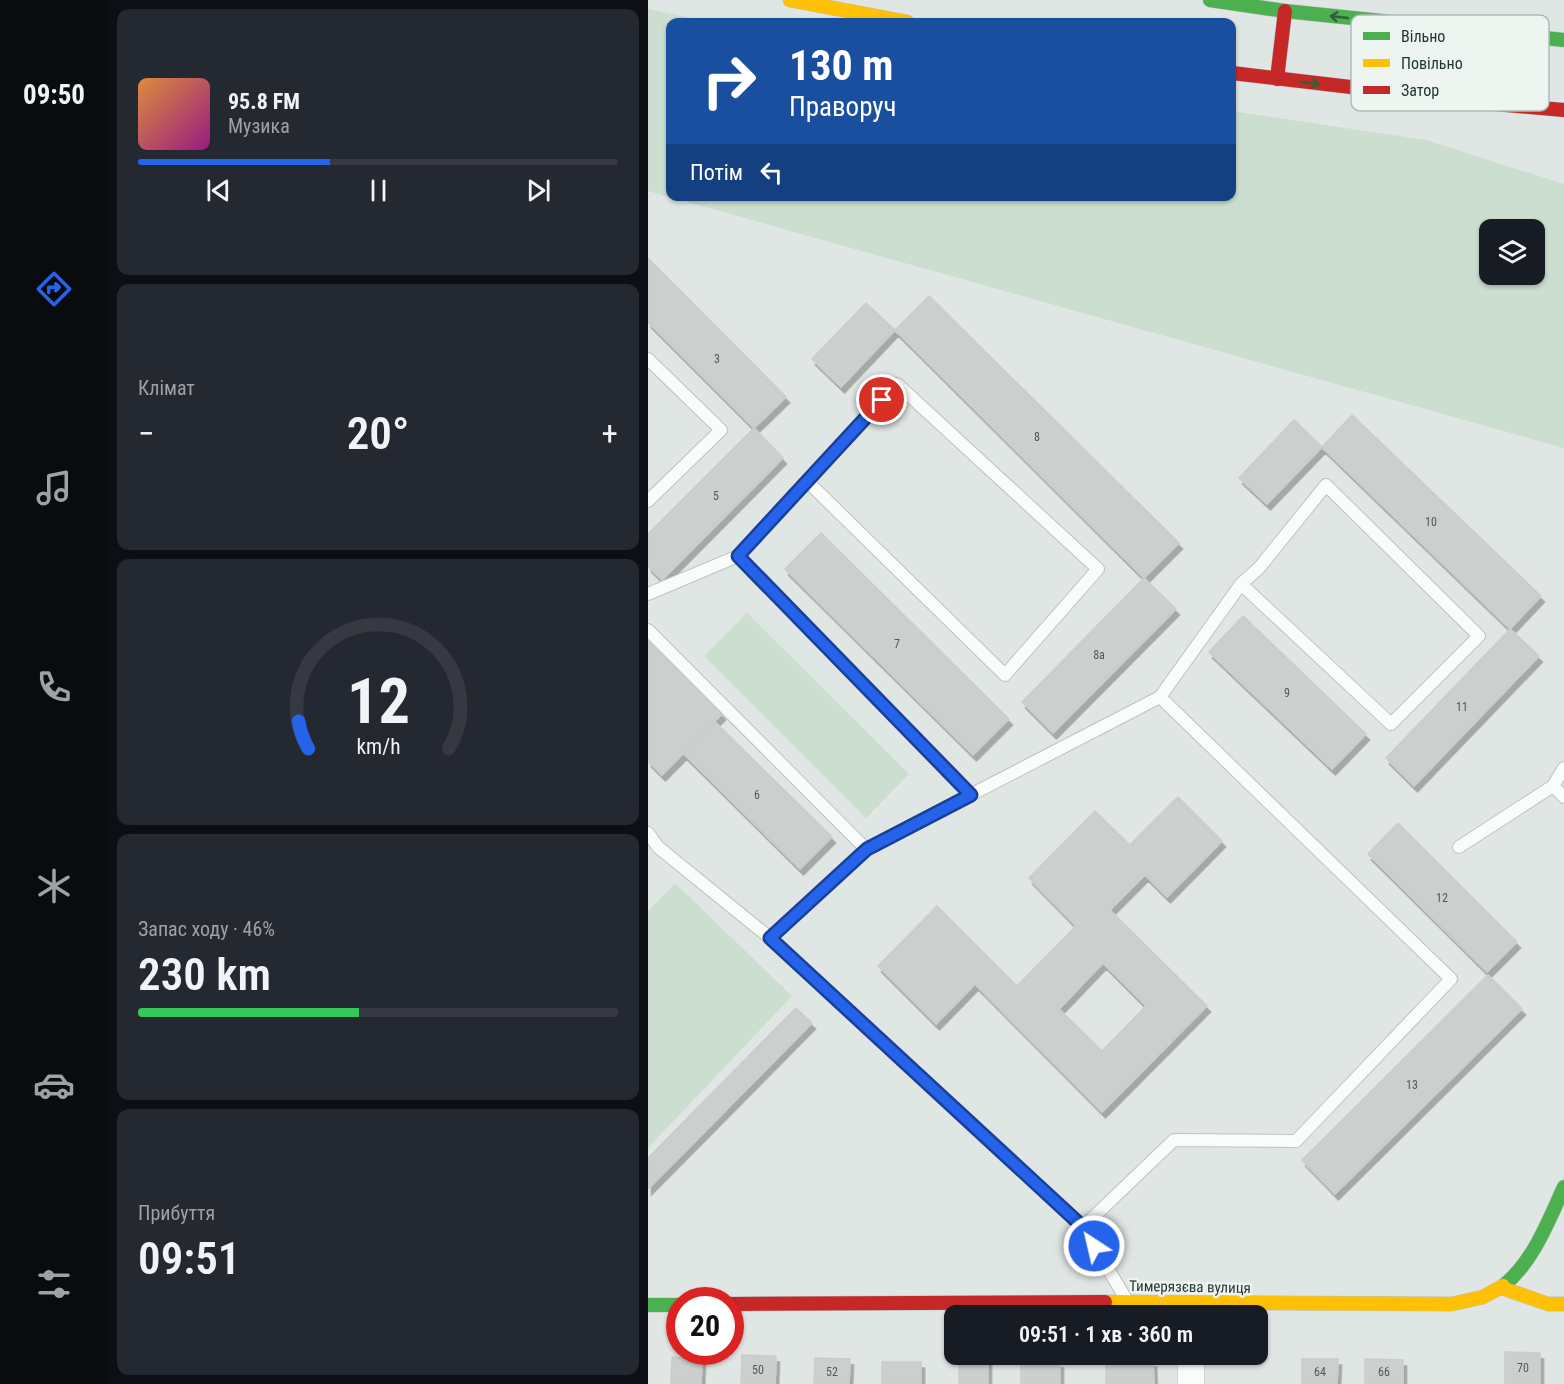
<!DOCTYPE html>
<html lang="uk">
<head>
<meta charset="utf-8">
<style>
  body { margin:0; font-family:"Roboto Condensed",sans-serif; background:#242831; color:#f1f3f6; height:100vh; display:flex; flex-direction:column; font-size:22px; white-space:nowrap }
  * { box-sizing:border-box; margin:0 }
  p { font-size:20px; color:#9ea1a6 }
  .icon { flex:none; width:33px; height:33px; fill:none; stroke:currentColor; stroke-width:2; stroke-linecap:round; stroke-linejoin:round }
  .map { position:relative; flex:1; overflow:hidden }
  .sheet { display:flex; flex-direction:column; gap:9px; padding:9px; background:#0d0f14; width:540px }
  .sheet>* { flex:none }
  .banner { position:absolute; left:18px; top:18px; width:570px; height:183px; border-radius:12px; box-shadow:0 2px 4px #0004; background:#1a4fa0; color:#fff; overflow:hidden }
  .fabs { position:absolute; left:831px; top:219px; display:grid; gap:12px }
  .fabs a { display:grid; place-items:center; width:66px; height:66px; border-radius:12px; background:#171b24; box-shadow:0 2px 4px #0004; font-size:30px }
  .speed { position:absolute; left:18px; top:1287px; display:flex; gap:12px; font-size:30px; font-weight:700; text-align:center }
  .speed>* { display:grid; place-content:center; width:78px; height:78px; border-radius:50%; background:#171b24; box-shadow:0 2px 4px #0004; line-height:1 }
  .speed .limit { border:9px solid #d22; background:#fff; color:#111 }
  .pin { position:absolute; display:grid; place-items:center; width:51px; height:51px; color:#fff; margin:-26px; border:3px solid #fff; border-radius:50%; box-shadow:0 2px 6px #0007 }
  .me { position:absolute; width:66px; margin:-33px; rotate:325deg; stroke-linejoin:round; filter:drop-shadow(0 0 4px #0008) }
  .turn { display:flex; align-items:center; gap:21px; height:126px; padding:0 24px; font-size:27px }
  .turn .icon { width:78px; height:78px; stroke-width:2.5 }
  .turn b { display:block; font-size:42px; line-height:51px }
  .then { display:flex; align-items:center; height:57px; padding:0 24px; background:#0003; gap:12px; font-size:22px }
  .big { font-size:45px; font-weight:600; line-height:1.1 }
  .sheet .tile { flex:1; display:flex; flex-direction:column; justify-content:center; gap:9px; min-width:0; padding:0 21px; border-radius:12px; background:#242831 }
  .sheet .dial { align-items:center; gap:0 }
  .dial svg { height:156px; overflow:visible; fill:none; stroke:#363941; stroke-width:7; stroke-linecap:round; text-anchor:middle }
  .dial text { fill:#f1f3f6; stroke:none }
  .song { display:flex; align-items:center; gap:18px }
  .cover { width:72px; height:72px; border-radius:9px; background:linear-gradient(135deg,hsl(30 70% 55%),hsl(310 70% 35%)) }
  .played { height:6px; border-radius:3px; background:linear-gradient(90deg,#2563eb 40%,#363941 40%) }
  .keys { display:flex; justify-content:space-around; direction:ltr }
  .heat { display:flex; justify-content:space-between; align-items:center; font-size:33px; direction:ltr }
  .charge { height:9px; border-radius:4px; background:linear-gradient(90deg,#34c759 46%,#363941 0) }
  .trip { position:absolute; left:296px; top:1305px; width:324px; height:60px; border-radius:12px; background:#171b24; box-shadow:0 2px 4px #0004; font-weight:600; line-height:60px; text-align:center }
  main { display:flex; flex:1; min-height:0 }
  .tab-bar { display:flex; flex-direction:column; width:108px; justify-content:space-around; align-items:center; background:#090b0e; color:#9ea1a6 }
  .tab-bar .icon { width:42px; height:42px }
  .tab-bar .selected { color:#2563eb }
  .tab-bar b { font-size:27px; color:#f1f3f6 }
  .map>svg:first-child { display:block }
</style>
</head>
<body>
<main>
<nav class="tab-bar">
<b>09:50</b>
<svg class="icon selected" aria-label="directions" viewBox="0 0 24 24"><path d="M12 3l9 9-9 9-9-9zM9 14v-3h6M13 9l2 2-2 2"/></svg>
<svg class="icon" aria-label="music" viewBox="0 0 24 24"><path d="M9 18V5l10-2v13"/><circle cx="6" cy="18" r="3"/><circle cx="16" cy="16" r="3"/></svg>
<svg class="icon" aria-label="phone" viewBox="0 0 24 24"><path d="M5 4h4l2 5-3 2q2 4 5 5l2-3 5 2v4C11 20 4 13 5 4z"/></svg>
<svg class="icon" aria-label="climate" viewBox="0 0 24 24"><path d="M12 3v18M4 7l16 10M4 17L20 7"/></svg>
<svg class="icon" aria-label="car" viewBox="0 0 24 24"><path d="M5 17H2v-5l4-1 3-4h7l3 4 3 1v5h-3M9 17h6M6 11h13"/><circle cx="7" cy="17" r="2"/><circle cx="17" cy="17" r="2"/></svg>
<svg class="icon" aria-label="filters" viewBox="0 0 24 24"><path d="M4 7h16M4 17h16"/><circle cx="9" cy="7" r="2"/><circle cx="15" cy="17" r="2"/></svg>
</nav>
<section class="sheet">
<div class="tile">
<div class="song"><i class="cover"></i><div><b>95.8 FM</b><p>Музика</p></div></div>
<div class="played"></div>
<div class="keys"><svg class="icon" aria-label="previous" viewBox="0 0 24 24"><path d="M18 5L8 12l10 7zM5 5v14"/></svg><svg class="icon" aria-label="pause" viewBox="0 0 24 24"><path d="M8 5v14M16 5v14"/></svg><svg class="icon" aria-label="next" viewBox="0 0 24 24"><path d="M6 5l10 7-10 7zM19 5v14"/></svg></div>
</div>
<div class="tile"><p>Клімат</p>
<div class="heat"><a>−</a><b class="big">20°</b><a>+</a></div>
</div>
<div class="tile dial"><svg viewBox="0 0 100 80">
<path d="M14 69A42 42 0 1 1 86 69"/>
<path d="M14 69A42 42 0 0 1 9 55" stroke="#2563eb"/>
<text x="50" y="56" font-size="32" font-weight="700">12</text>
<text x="50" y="72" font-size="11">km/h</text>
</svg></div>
<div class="tile"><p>Запас ходу · 46%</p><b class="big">230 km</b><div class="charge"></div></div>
<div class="tile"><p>Прибуття</p><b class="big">09:51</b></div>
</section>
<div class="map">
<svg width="916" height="1384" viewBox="0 0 916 1384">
  <defs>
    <filter id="shadow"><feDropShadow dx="3.5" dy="6" stdDeviation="0" flood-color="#0004"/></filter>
  </defs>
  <rect width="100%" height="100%" fill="#e0e6e3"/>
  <path fill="#cbded0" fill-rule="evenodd" d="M 0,9 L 63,22 L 22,22 L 22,196 L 584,196 L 584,111 L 778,140 L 916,184 L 916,448 L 0,191 ZM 842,230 L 886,230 L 886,274 L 842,274 Z
    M 99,613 L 261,774 L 218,818 L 56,656 Z
    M 27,883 L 144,996 L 0,1148 L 0,911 Z"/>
  <path fill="#cbcfcd" stroke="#c9cecc" stroke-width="1.5" fill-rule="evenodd" filter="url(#shadow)" d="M 0,258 L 138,397 L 106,428 L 0,322 Z
    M 281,296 L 531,543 L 496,578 L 247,330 Z
    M 218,303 L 247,330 L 193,387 L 164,359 Z
    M 704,415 L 893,596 L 862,629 L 674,447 Z
    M 646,420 L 674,447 L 619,504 L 591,478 Z
    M 106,428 L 135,458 L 14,580 L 0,566 L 0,534 Z
    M 173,533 L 361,719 L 325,755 L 137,569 Z
    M 496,578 L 528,609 L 405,733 L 374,702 Z
    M 595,616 L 718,734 L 684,769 L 561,652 Z
    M 862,629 L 891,656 L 766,786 L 738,758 Z
    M 0,641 L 74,714 L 14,775 L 0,761 Z
    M 66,721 L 184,837 L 152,869 L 35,753 Z
    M 530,797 L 574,841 L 519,897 L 497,875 L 462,910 L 559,1006 L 454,1112 L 327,984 L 288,1024 L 230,966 L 289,906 L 369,986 L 428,926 L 381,878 L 447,811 L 482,845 ZM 455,963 L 498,1006 L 454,1051 L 411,1009 Z
    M 750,823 L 869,942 L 839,972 L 720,854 Z
    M 840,975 L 874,1009 L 687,1194 L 654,1160 Z
    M 148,1008 L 164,1023 L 0,1189 L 0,1158 Z
    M 857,1352 L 892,1353 L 892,1384 L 857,1384 Z
    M 94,1355 L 128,1356 L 127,1384 L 93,1384 Z
    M 24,1357 L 54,1359 L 53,1384 L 23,1384 Z
    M 167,1358 L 202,1359 L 201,1384 L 166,1384 Z
    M 340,1359 L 340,1384 L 311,1384 L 311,1360 Z
    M 654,1359 L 690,1359 L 689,1384 L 654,1384 Z
    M 717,1359 L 755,1360 L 755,1384 L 717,1384 Z
    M 373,1361 L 412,1362 L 412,1384 L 373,1384 Z
    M 458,1361 L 505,1361 L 506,1384 L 458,1384 Z
    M 234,1362 L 273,1362 L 273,1384 L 234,1384 Z"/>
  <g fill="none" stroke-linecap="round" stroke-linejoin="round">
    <defs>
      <path id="lane" d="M 0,359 L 73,430 L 0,501
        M 90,556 L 249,384 L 450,569 L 357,675 L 159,481
        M 0,594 L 90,556 L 323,795
        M 0,630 L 218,849 L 122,938 L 10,847 L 0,833
        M 512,697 L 593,584 L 611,568 L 678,485 L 831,636 L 743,724 L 593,584
        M 905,786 L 916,768
        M 811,847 L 905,786 L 916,797
        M 218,849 L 512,697 L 803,979 L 648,1141 L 526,1140 L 435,1227 L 478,1299
        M 122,938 L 435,1227"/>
      <path id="street" d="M 543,1354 L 543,1384"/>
      <path id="fast" d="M 562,0 L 637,11 L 916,40
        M 855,1286 C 885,1262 900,1222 916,1187
        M 0,1305 L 32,1305"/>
      <path id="slow" d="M 142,0 L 259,22
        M 854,1288 L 900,1304 L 916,1304
        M 457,1302 L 804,1304 L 835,1297 L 855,1286"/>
      <path id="jam" d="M 584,73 L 847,104 L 916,110
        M 629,79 L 637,11
        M 82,1304 L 457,1302"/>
    </defs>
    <use href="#lane" stroke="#bdc3c0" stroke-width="14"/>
    <use href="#street" stroke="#bdc3c0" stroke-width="27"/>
    <use href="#fast" stroke="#bdc3c0" stroke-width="15"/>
    <use href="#slow" stroke="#bdc3c0" stroke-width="15"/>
    <use href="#jam" stroke="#bdc3c0" stroke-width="15"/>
    <use href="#lane" stroke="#fafbfb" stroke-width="12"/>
    <use href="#street" stroke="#fafbfb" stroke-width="26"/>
    <use href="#fast" stroke="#4caf50" stroke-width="14"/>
    <use href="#slow" stroke="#ffc107" stroke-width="14"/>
    <use href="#jam" stroke="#c62828" stroke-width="14"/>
  </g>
  <defs><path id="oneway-shaft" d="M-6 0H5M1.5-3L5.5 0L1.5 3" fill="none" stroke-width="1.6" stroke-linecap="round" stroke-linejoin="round" transform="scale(1.5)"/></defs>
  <g stroke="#30603b">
    <use href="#oneway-shaft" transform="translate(691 17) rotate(-174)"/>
    <use href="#oneway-shaft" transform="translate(662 83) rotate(7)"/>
  </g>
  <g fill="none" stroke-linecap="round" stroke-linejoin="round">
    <defs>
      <path id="route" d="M 234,400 L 90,556 L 323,795 L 219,849 L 122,938 L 435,1227 L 446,1246"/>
    </defs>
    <use href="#route" stroke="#184099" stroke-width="15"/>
    <use href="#route" stroke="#2563eb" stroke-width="10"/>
  </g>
  <g text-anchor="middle" stroke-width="5" stroke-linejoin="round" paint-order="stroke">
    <g font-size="12" fill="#4c5c57">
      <text x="69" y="363">3</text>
      <text x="389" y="441">8</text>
      <text x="68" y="500">5</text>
      <text x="783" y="526">10</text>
      <text x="249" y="648">7</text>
      <text x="451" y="659">8а</text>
      <text x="639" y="697">9</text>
      <text x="814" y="711">11</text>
      <text x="109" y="799">6</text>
      <text x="794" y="902">12</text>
      <text x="764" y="1089">13</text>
      <text x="875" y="1372">70</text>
      <text x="110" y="1374">50</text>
      <text x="184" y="1376">52</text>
      <text x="672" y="1376">64</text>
      <text x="736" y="1376">66</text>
    </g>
    <g font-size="15" fill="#213630" stroke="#eef5f1">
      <text transform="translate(542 1287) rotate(1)" y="5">Тимерязєва вулиця</text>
    </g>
  </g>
  <rect x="703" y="15" width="198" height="96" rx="9" fill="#eef5f1" stroke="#b0bcb7" stroke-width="1.5"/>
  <rect x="715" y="32" width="27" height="8" fill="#4caf50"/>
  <rect x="715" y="59" width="27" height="8" fill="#ffc107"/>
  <rect x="715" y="86" width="27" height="8" fill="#c62828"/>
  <g font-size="16" fill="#213630">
    <text x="753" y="42">Вільно</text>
    <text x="753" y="69">Повільно</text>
    <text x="753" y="96">Затор</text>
  </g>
</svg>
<div class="fabs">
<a><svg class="icon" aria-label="layers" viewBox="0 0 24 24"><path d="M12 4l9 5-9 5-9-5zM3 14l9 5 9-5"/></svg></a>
</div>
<div class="speed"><div class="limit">20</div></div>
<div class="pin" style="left:234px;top:400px;background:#d93025"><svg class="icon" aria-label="arrive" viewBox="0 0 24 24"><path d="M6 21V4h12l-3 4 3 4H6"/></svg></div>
<svg class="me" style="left:446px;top:1246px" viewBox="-20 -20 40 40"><circle r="17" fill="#2563eb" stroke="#fff" stroke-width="3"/><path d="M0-11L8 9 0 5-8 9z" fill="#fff"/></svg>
<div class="trip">09:51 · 1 хв · 360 m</div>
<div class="banner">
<div class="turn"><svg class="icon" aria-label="right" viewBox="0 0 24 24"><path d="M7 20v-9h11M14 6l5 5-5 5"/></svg><div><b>130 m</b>Праворуч</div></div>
<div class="then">Потім<svg class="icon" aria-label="left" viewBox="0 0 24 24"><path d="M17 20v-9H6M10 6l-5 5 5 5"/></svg></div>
</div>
</div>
</main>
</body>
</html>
